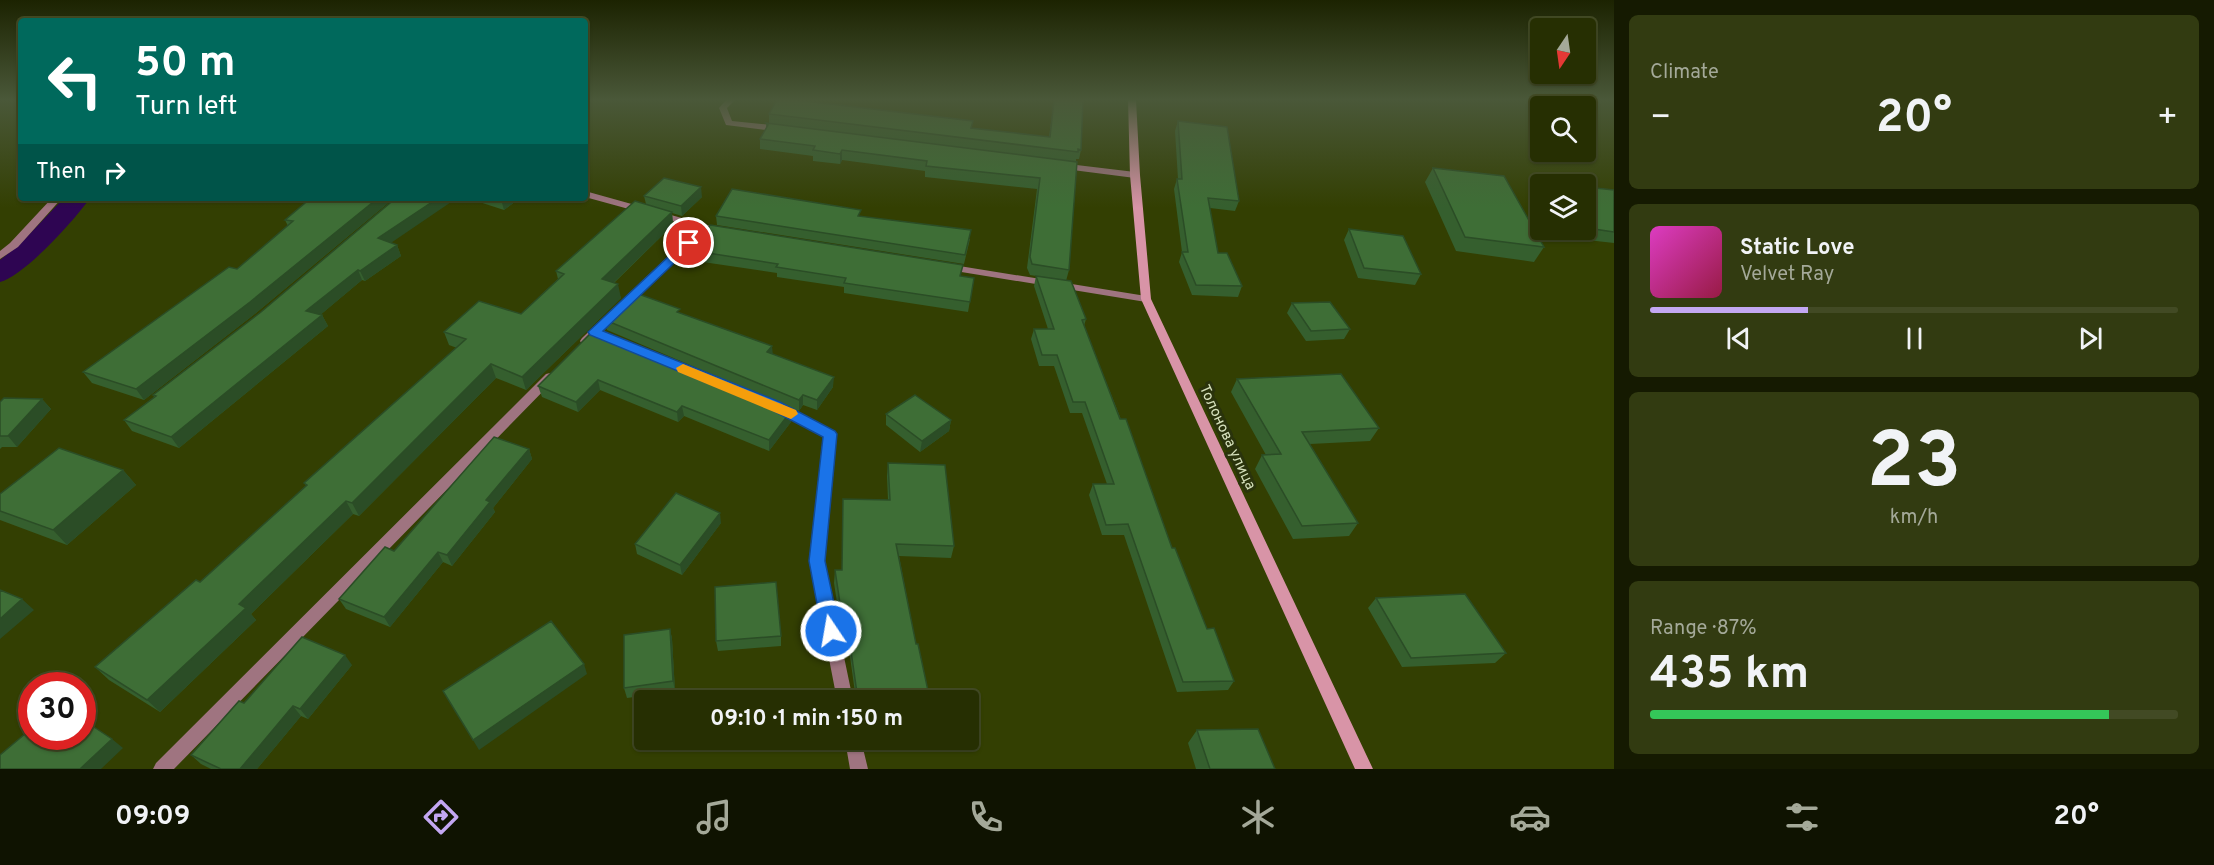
<!DOCTYPE html>
<html lang="en">
<head>
<meta charset="utf-8">
<style>
  body { margin:0; font-family:Overpass,sans-serif; background:#323b11; color:#f1f3f6; height:100vh; display:flex; flex-direction:column; font-size:22px; white-space:nowrap }
  * { box-sizing:border-box; margin:0 }
  p { font-size:20px; color:#a4a999 }
  .icon { flex:none; width:33px; height:33px; fill:none; stroke:currentColor; stroke-width:2; stroke-linecap:round; stroke-linejoin:round }
  .map { position:relative; flex:1; overflow:hidden }
  .details { display:flex; flex-direction:column; gap:15px; padding:15px; background:#151a01; width:600px }
  .details>* { flex:none }
  .hud { position:absolute; left:18px; top:18px; width:570px; height:183px; border-radius:6px; box-shadow:0 2px 4px #0004,0 0 0 2px #424a24; background:#00695c; color:#fff; overflow:hidden }
  .needle { width:39px; rotate:193deg }
  .tools { position:absolute; left:1530px; top:18px; display:grid; gap:12px }
  .tools a { display:grid; place-items:center; width:66px; height:66px; border-radius:6px; background:#262f02; box-shadow:0 2px 4px #0004,0 0 0 2px #424a24; font-size:30px }
  .speed { position:absolute; left:18px; top:672px; display:flex; gap:12px; font-size:30px; font-weight:700; text-align:center }
  .speed>* { display:grid; place-content:center; width:78px; height:78px; border-radius:50%; background:#262f02; box-shadow:0 2px 4px #0004,0 0 0 2px #424a24; line-height:1 }
  .speed .limit { border:9px solid #d22; background:#fff; color:#111 }
  .pin { position:absolute; display:grid; place-items:center; width:51px; height:51px; color:#fff; margin:-26px; border:3px solid #fff; border-radius:50%; box-shadow:0 2px 6px #0007 }
  .me { position:absolute; width:66px; margin:-33px; rotate:348deg; stroke-linejoin:round; filter:drop-shadow(0 0 4px #0008) }
  .turn { display:flex; align-items:center; gap:21px; height:126px; padding:0 18px; font-size:27px }
  .turn .icon { width:78px; height:78px; stroke-width:2.5 }
  .turn b { display:block; font-size:42px; line-height:51px }
  .then { display:flex; align-items:center; height:57px; padding:0 18px; background:#0003; gap:12px; font-size:22px }
  .big { font-size:45px; font-weight:700; line-height:1.1 }
  .details .widget { flex:1; display:flex; flex-direction:column; justify-content:center; gap:9px; min-width:0; padding:0 21px; border-radius:9px; background:#323b11 }
  .details .dial { align-items:center; gap:0 }
  .dial b { font-size:78px; line-height:1 }
  .song { display:flex; align-items:center; gap:18px }
  .cover { width:72px; height:72px; border-radius:9px; background:linear-gradient(135deg,hsl(310 70% 55%),hsl(340 70% 35%)) }
  .played { height:6px; border-radius:3px; background:linear-gradient(90deg,#c3a7f2 30%,#424a24 30%) }
  .keys { display:flex; justify-content:space-around; direction:ltr }
  .heat { display:flex; justify-content:space-between; align-items:center; font-size:33px; direction:ltr }
  .charge { height:9px; border-radius:4px; background:linear-gradient(90deg,#34c759 87%,#424a24 0) }
  .trip { position:absolute; left:634px; top:690px; width:345px; height:60px; border-radius:6px; background:#262f02; box-shadow:0 2px 4px #0004,0 0 0 2px #424a24; font-weight:700; line-height:60px; text-align:center }
  .tab-bar { display:flex; height:96px; justify-content:space-around; align-items:center; background:#0f1301; color:#a4a999 }
  .tab-bar .icon { width:42px; height:42px }
  .tab-bar .current { color:#c3a7f2 }
  .tab-bar b { font-size:27px; color:#f1f3f6 }
  main { display:flex; flex:1; min-height:0 }
  .map>svg:first-child { display:block }
</style>
</head>
<body>
<main>
<div class="map">
<svg width="1614" height="769" viewBox="0 0 1614 769">
  <rect width="100%" height="100%" fill="#333f02"/>
  <g fill="none" stroke-linecap="round" stroke-linejoin="round">
    <path fill="#2e0552" fill-rule="evenodd" d="M 64,198 L 90,198 C 75,220 24,276 0,282 L 0,260 L 20,244 Z"/>
    <path fill="#9f7480" fill-rule="evenodd" d="M 726,100 L 735,100 L 727,108 L 732,121 L 781,126 L 785,129 L 781,132 L 726,125 L 719,108 Z
      M 1060,163 L 1135,172 L 1140,175 L 1135,178 L 1057,168 L 1056,166 Z
      M 585,191 L 714,227 L 716,229 L 711,232 L 707,231 L 590,344 L 582,344 L 580,341 L 582,338 L 698,228 L 585,197 Z
      M 52,198 L 62,198 L 18,247 L 0,259 L 0,251 L 10,243 Z
      M 947,264 L 1146,296 L 1151,299 L 1146,302 L 943,269 L 942,267 L 943,265 Z
      M 550,373 L 556,377 L 554,380 L 174,769 L 153,769 L 156,763 L 546,374 Z
      M 776,402 L 834,431 L 836,434 L 824,561 L 853,700 L 837,700 L 810,561 L 823,436 L 772,409 L 770,406 L 772,403 Z
      M 845,740 L 861,740 L 868,769 L 850,769 Z"/>
    <path fill="#d894a7" fill-rule="evenodd" d="M 1128,100 L 1136,100 L 1140,175 L 1151,299 L 1373,769 L 1355,769 L 1141,299 L 1130,175 Z"/>
  </g>
  <path fill="#355f2e" d="M 1054,100 L 1083,100 L 1081,150 L 1079,159 L 1076,159 L 1076,162 L 1069,270 L 1066,281 L 1086,319 L 1084,326 L 1172,548 L 1207,629 L 1234,681 L 1228,690 L 1177,692 L 1124,535 L 1102,535 L 1089,495 L 1093,484 L 1107,484 L 1082,413 L 1070,413 L 1054,366 L 1039,366 L 1031,339 L 1034,329 L 1048,329 L 1034,286 L 1036,276 L 1030,275 L 1027,268 L 1037,189 L 925,177 L 925,171 L 842,160 L 840,164 L 813,161 L 813,156 L 760,149 L 760,139 L 766,129 L 766,123 L 769,123 L 769,114 L 972,128 L 1049,137 Z
    M 1178,121 L 1239,201 L 1235,211 L 1210,208 L 1218,253 L 1242,286 L 1238,297 L 1192,295 L 1179,262 L 1182,252 L 1174,189 L 1177,179 L 1178,179 L 1175,131 Z
    M 1433,168 L 1544,247 L 1534,262 L 1456,251 L 1425,182 Z
    M 1586,187 L 1614,190 L 1614,243 L 1587,240 L 1581,230 L 1586,230 Z
    M 644,196 L 702,197 L 682,216 L 672,213 L 673,225 L 614,283 L 621,298 L 526,390 L 496,378 L 359,516 L 353,514 L 251,614 L 256,620 L 160,712 L 109,680 L 95,667 L 200,582 L 306,486 L 304,483 L 457,348 L 449,345 L 444,332 L 521,314 L 558,279 L 556,271 L 646,204 Z
    M 311,198 L 394,198 L 256,313 L 144,400 L 92,383 L 83,372 L 237,269 L 288,226 L 285,220 Z
    M 467,198 L 520,198 L 504,210 Z
    M 716,216 L 860,217 L 970,239 L 964,264 L 717,225 Z
    M 1349,229 L 1421,274 L 1415,285 L 1358,278 L 1344,240 Z
    M 391,243 L 397,245 L 401,256 L 365,281 L 362,280 L 320,315 L 322,315 L 328,326 L 179,448 L 132,431 L 124,420 L 154,397 L 153,395 L 261,312 Z
    M 695,251 L 961,276 L 974,278 L 968,312 L 844,293 L 844,287 L 777,277 L 777,273 L 696,261 Z
    M 1292,303 L 1350,329 L 1344,339 L 1306,341 L 1287,313 Z
    M 680,313 L 773,355 L 833,387 L 817,410 L 803,405 L 799,411 L 607,330 L 605,320 Z
    M 595,329 L 791,422 L 769,451 L 684,416 L 678,422 L 600,390 L 578,412 L 542,397 L 538,386 Z
    M 1237,379 L 1379,428 L 1370,441 L 1310,444 L 1358,523 L 1349,536 L 1293,539 L 1255,469 L 1262,455 L 1266,455 L 1231,392 Z
    M 42,399 L 51,409 L 17,447 L 2,447 L 0,449 L 0,402 Z
    M 886,414 L 951,420 L 949,431 L 920,452 L 886,425 Z
    M 529,449 L 532,459 L 493,508 L 495,512 L 452,566 L 443,562 L 390,627 L 346,609 L 339,599 L 394,551 Z
    M 888,463 L 954,546 L 951,558 L 899,556 L 916,644 L 930,700 L 856,700 L 848,642 L 843,642 L 834,583 L 835,570 L 842,570 L 843,499 L 888,500 L 887,476 Z
    M 123,470 L 136,485 L 67,545 L 0,520 L 0,494 Z
    M 721,523 L 682,575 L 637,554 L 635,544 Z
    M 1376,598 L 1506,653 L 1495,663 L 1402,667 L 1368,608 Z
    M 670,629 L 672,639 L 675,691 L 627,698 L 624,688 Z
    M 781,636 L 781,646 L 718,651 L 716,641 Z
    M 352,665 L 308,719 L 301,716 L 257,769 L 211,769 L 201,764 L 191,755 L 244,703 Z
    M 1197,730 L 1275,769 L 1196,769 L 1188,743 Z"/>
  <path fill="#2b4d26" d="M 842,150 L 842,160 L 840,164 L 840,154 Z
    M 701,187 L 702,197 L 682,216 L 681,206 Z
    M 378,198 L 394,198 L 256,313 L 144,400 L 136,389 Z
    M 438,198 L 457,198 L 382,249 L 378,238 Z
    M 503,198 L 520,198 L 504,210 L 501,199 Z
    M 672,212 L 673,225 L 604,292 L 602,279 Z
    M 397,245 L 401,256 L 365,281 L 360,271 Z
    M 358,270 L 362,280 L 312,322 L 306,311 Z
    M 618,284 L 621,298 L 526,390 L 522,377 Z
    M 322,315 L 328,326 L 179,448 L 171,437 Z
    M 772,346 L 773,356 L 767,352 Z
    M 491,364 L 496,378 L 359,516 L 352,503 Z
    M 834,377 L 833,387 L 817,410 L 817,400 Z
    M 598,380 L 600,390 L 578,412 L 576,402 Z
    M 803,395 L 803,405 L 799,411 L 799,400 Z
    M 42,399 L 51,409 L 17,447 L 8,436 Z
    M 682,406 L 684,416 L 678,422 L 677,412 Z
    M 791,411 L 791,422 L 769,451 L 769,440 Z
    M 951,420 L 949,431 L 920,452 L 922,441 Z
    M 529,449 L 532,459 L 493,508 L 495,512 L 452,566 L 447,555 L 486,500 Z
    M 123,470 L 136,485 L 67,545 L 53,530 Z
    M 346,501 L 353,514 L 251,614 L 256,620 L 160,712 L 147,700 L 239,604 Z
    M 720,513 L 721,523 L 682,575 L 680,565 Z
    M 438,552 L 443,562 L 390,627 L 384,617 Z
    M 22,599 L 34,610 L 0,639 L 0,619 Z
    M 670,629 L 672,639 L 675,691 L 673,681 Z
    M 345,655 L 352,665 L 308,719 L 300,709 Z
    M 584,664 L 587,674 L 479,750 L 473,740 Z
    M 293,706 L 301,716 L 257,769 L 240,769 Z
    M 112,739 L 123,748 L 101,769 L 80,769 Z"/>
  <path fill="#3e6e36" stroke="#2b4d26" stroke-width="1.5" d="M 777,100 L 796,100 L 973,121 L 971,128 L 1050,137 L 1054,100 L 1083,100 L 1081,150 L 1078,149 L 1078,152 L 769,114 Z
    M 1178,121 L 1227,127 L 1239,201 L 1208,198 L 1218,253 L 1227,253 L 1242,286 L 1196,285 L 1182,252 L 1188,252 L 1177,179 L 1182,179 Z
    M 766,123 L 1077,162 L 1069,270 L 1032,264 L 1030,257 L 1040,178 L 926,166 L 927,161 L 842,150 L 840,154 L 813,150 L 815,146 L 760,139 L 768,125 Z
    M 1433,168 L 1504,176 L 1544,247 L 1465,237 Z
    M 664,178 L 701,187 L 681,206 L 644,196 Z
    M 1586,187 L 1614,190 L 1614,232 L 1594,229 L 1586,216 Z
    M 732,189 L 861,210 L 858,216 L 971,230 L 965,255 L 716,216 Z
    M 311,198 L 378,198 L 250,302 L 136,389 L 83,372 L 229,267 L 237,269 L 293,221 L 285,220 Z
    M 396,198 L 438,198 L 378,238 L 397,245 L 360,271 L 358,270 L 306,311 L 322,315 L 171,437 L 124,420 L 156,396 L 153,395 L 261,312 Z
    M 635,201 L 672,212 L 602,279 L 618,284 L 522,377 L 491,364 L 352,503 L 346,501 L 239,604 L 246,608 L 147,700 L 95,667 L 196,580 L 200,582 L 307,485 L 304,483 L 466,339 L 444,332 L 479,301 L 521,314 L 564,274 L 556,271 Z
    M 710,225 L 963,265 L 960,276 L 974,278 L 970,302 L 844,283 L 846,278 L 776,267 L 778,264 L 695,251 Z
    M 1349,229 L 1403,236 L 1421,274 L 1364,268 Z
    M 1036,276 L 1071,281 L 1086,319 L 1082,320 L 1120,419 L 1126,419 L 1172,548 L 1175,548 L 1207,629 L 1214,628 L 1234,681 L 1183,682 L 1128,524 L 1106,525 L 1093,484 L 1114,484 L 1085,402 L 1073,402 L 1057,355 L 1042,355 L 1034,329 L 1054,329 Z
    M 633,292 L 680,309 L 677,312 L 772,346 L 767,352 L 834,377 L 817,400 L 803,395 L 799,400 L 605,320 Z
    M 1330,302 L 1350,329 L 1311,331 L 1292,303 Z
    M 595,329 L 770,400 L 791,411 L 769,440 L 682,406 L 677,412 L 598,380 L 576,402 L 538,386 Z
    M 1341,374 L 1379,428 L 1302,432 L 1358,523 L 1302,526 L 1262,455 L 1281,454 L 1237,379 Z
    M 915,395 L 951,420 L 922,441 L 886,414 Z
    M 4,398 L 42,399 L 8,436 L 0,436 L 0,402 Z
    M 494,437 L 529,449 L 486,500 L 490,502 L 447,555 L 438,552 L 384,617 L 339,599 L 385,547 L 394,551 Z
    M 59,448 L 123,470 L 53,530 L 0,511 L 0,494 Z
    M 888,463 L 945,465 L 954,546 L 896,544 L 916,644 L 918,644 L 930,700 L 858,700 L 848,630 L 844,630 L 835,570 L 842,570 L 843,499 L 890,500 Z
    M 676,493 L 720,513 L 680,565 L 635,544 Z
    M 776,582 L 781,636 L 716,641 L 715,587 Z
    M 0,590 L 22,599 L 0,619 Z
    M 1465,594 L 1506,653 L 1411,658 L 1376,598 Z
    M 551,621 L 584,664 L 473,740 L 443,691 Z
    M 670,629 L 673,681 L 624,688 L 624,635 Z
    M 302,637 L 345,655 L 300,709 L 293,706 L 240,769 L 221,769 L 191,755 L 239,701 L 244,703 Z
    M 82,719 L 112,739 L 80,769 L 0,769 L 0,755 L 32,728 L 32,736 L 82,736 Z
    M 1258,729 L 1275,769 L 1210,769 L 1197,730 Z"/>
  <linearGradient id="sky" x2="0" y2="1"><stop stop-color="#1c2301"/><stop offset="0.48" stop-color="#4a5839"/><stop offset="1" stop-color="#4a5839" stop-opacity="0"/></linearGradient>
  <rect width="1614" height="208" fill="url(#sky)"/>
  <path fill="#1a73e8" stroke="#114b97" stroke-width="1.5" d="M 689,240 L 693,241 L 693,245 L 603,331 L 780,402 L 835,431 L 837,434 L 825,561 L 840,631 L 837,636 L 831,639 L 825,636 L 822,631 L 809,561 L 823,437 L 770,409 L 590,335 L 588,332 L 685,241 Z"/>
  <path fill="#f59e0b" d="M 683,364 L 796,410 L 798,414 L 791,419 L 786,417 L 678,372 L 676,368 Z"/>
  <g text-anchor="middle" stroke-width="6" stroke-linejoin="round" paint-order="stroke">
    <g font-size="15" fill="#d7e2bd" stroke="#2a330c">
      <text transform="translate(1228 437) rotate(65)" y="5">Толонова улица</text>
    </g>
  </g>
</svg>
<div class="tools">
<a><svg class="needle" viewBox="-14 -14 28 28"><path d="M0-13l5 13h-10z" fill="#e53935"/><path d="M0 13l5-13h-10z" fill="#a4a999"/></svg></a>
<a><svg class="icon" aria-label="search" viewBox="0 0 24 24"><circle cx="10" cy="10" r="6"/><path d="M15 15l6 6"/></svg></a>
<a><svg class="icon" aria-label="layers" viewBox="0 0 24 24"><path d="M12 4l9 5-9 5-9-5zM3 14l9 5 9-5"/></svg></a>
</div>
<div class="speed"><div class="limit">30</div></div>
<div class="pin" style="left:689px;top:243px;background:#d93025"><svg class="icon" aria-label="arrive" viewBox="0 0 24 24"><path d="M6 21V4h12l-3 4 3 4H6"/></svg></div>
<svg class="me" style="left:831px;top:631px" viewBox="-20 -20 40 40"><circle r="17" fill="#1a73e8" stroke="#fff" stroke-width="3"/><path d="M0-11L8 9 0 5-8 9z" fill="#fff"/></svg>
<div class="trip">09:10 · 1 min · 150 m</div>
<div class="hud">
<div class="turn"><svg class="icon" aria-label="left" viewBox="0 0 24 24"><path d="M17 20v-9H6M10 6l-5 5 5 5"/></svg><div><b>50 m</b>Turn left</div></div>
<div class="then">Then<svg class="icon" aria-label="right" viewBox="0 0 24 24"><path d="M7 20v-9h11M14 6l5 5-5 5"/></svg></div>
</div>
</div>
<section class="details">
<div class="widget"><p>Climate</p>
<div class="heat"><a>−</a><b class="big">20°</b><a>+</a></div>
</div>
<div class="widget">
<div class="song"><i class="cover"></i><div><b>Static Love</b><p>Velvet Ray</p></div></div>
<div class="played"></div>
<div class="keys"><svg class="icon" aria-label="previous" viewBox="0 0 24 24"><path d="M18 5L8 12l10 7zM5 5v14"/></svg><svg class="icon" aria-label="pause" viewBox="0 0 24 24"><path d="M8 5v14M16 5v14"/></svg><svg class="icon" aria-label="next" viewBox="0 0 24 24"><path d="M6 5l10 7-10 7zM19 5v14"/></svg></div>
</div>
<div class="widget dial"><b>23</b><p>km/h</p></div>
<div class="widget"><p>Range · 87%</p><b class="big">435 km</b><div class="charge"></div></div>
</section>
</main>
<nav class="tab-bar">
<b>09:09</b>
<svg class="icon current" aria-label="directions" viewBox="0 0 24 24"><path d="M12 3l9 9-9 9-9-9zM9 14v-3h6M13 9l2 2-2 2"/></svg>
<svg class="icon" aria-label="music" viewBox="0 0 24 24"><path d="M9 18V5l10-2v13"/><circle cx="6" cy="18" r="3"/><circle cx="16" cy="16" r="3"/></svg>
<svg class="icon" aria-label="phone" viewBox="0 0 24 24"><path d="M5 4h4l2 5-3 2q2 4 5 5l2-3 5 2v4C11 20 4 13 5 4z"/></svg>
<svg class="icon" aria-label="climate" viewBox="0 0 24 24"><path d="M12 3v18M4 7l16 10M4 17L20 7"/></svg>
<svg class="icon" aria-label="car" viewBox="0 0 24 24"><path d="M5 17H2v-5l4-1 3-4h7l3 4 3 1v5h-3M9 17h6M6 11h13"/><circle cx="7" cy="17" r="2"/><circle cx="17" cy="17" r="2"/></svg>
<svg class="icon" aria-label="filters" viewBox="0 0 24 24"><path d="M4 7h16M4 17h16"/><circle cx="9" cy="7" r="2"/><circle cx="15" cy="17" r="2"/></svg>
<b>20°</b>
</nav>
</body>
</html>
